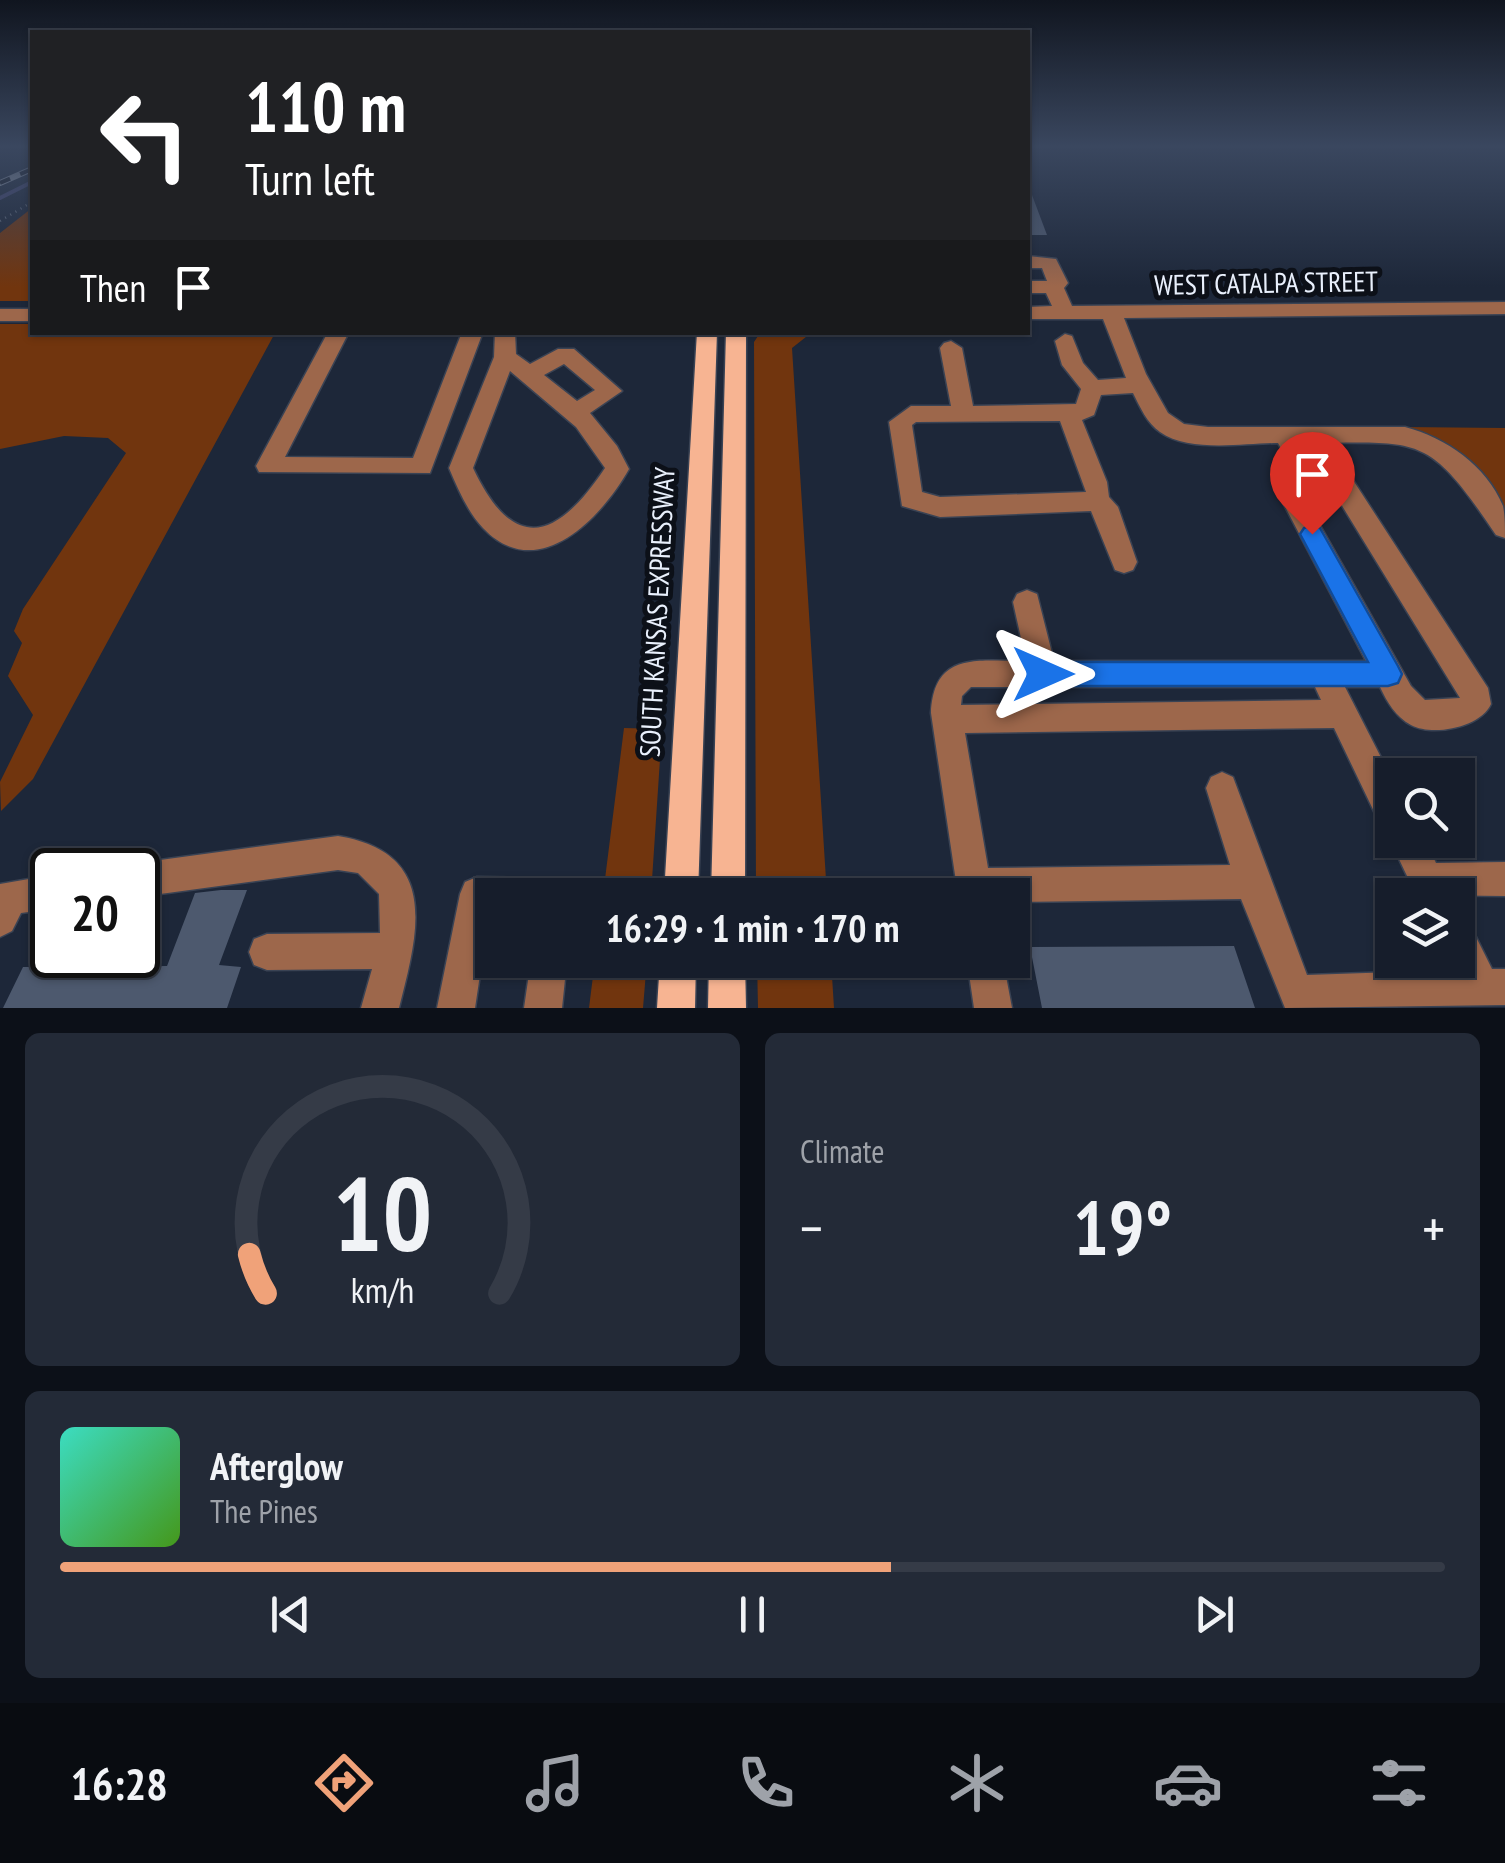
<!DOCTYPE html>
<html lang="en">
<head>
<meta charset="utf-8">
<style>
  body { margin:0; font-family:"PT Sans Narrow",sans-serif; background:#232a37; color:#f1f3f6; height:100vh; display:flex; flex-direction:column; font-size:38px; white-space:nowrap }
  * { box-sizing:border-box; margin:0 }
  p { font-size:32px; color:#9ea2a9 }
  .icon { flex:none; width:55px; height:55px; fill:none; stroke:currentColor; stroke-width:2; stroke-linecap:round; stroke-linejoin:round }
  .map { position:relative; height:1008px; overflow:hidden }
  .details { display:flex; flex-direction:column; gap:25px; padding:25px; background:#0c1018; flex:1 }
  .details>* { flex:none }
  .guide { position:absolute; left:30px; top:30px; width:1000px; height:305px; border-radius:0px; box-shadow:0 2px 8px #0004,0 0 0 2px #353b47; background:#202124; color:#fff; overflow:hidden }
  .fabs { position:absolute; left:1375px; top:758px; display:grid; gap:20px }
  .fabs a { display:grid; place-items:center; width:100px; height:100px; border-radius:0px; background:#161d2b; box-shadow:0 2px 8px #0004,0 0 0 2px #353b47; font-size:50px }
  .speed { position:absolute; left:30px; top:848px; display:flex; gap:20px; font-size:50px; font-weight:700; text-align:center }
  .speed>* { display:grid; place-content:center; width:130px; height:130px; border-radius:50%; background:#161d2b; box-shadow:0 2px 8px #0004,0 0 0 2px #353b47; line-height:1 }
  .speed .limit { border:5px solid #111; border-radius:15px; background:#fff; color:#111 }
  .pin { position:absolute; display:grid; place-items:center; width:85px; height:85px; color:#fff; margin:-102px -42px; border-radius:50% 50% 50% 0; rotate:-45deg; box-shadow:0 0 10px #0007 }
  .pin .icon { rotate:45deg }
  .me { position:absolute; width:110px; margin:-55px; rotate:90deg; stroke-linejoin:round; filter:drop-shadow(0 0 8px #0008) }
  .turn { display:flex; align-items:center; gap:35px; height:210px; padding:0 50px; font-size:45px }
  .turn .icon { width:130px; height:130px; stroke-width:2.5 }
  .turn b { display:block; font-size:70px; line-height:85px }
  .then { display:flex; align-items:center; height:95px; padding:0 50px; background:#0003; gap:20px; font-size:38px }
  .big { font-size:75px; font-weight:800; line-height:1.1 }
  .details .card { flex:1; display:flex; flex-direction:column; justify-content:center; gap:15px; min-width:0; padding:0 35px; border-radius:15px; background:#232a37 }
  .details .dial { align-items:center; gap:0 }
  .dial svg { height:260px; overflow:visible; fill:none; stroke:#353b47; stroke-width:7; stroke-linecap:round; text-anchor:middle }
  .dial text { fill:#f1f3f6; stroke:none }
  .song { display:flex; align-items:center; gap:30px }
  .cover { width:120px; height:120px; border-radius:15px; background:linear-gradient(135deg,hsl(170 70% 55%),hsl(100 70% 35%)) }
  .played { height:10px; border-radius:5px; background:linear-gradient(90deg,#f0a279 60%,#353b47 60%) }
  .keys { display:flex; justify-content:space-around; direction:ltr }
  .heat { display:flex; justify-content:space-between; align-items:center; font-size:55px; direction:ltr }
  .details .tiles { flex:1; display:grid; gap:25px; grid-template-columns:1fr 1fr }
  .card:last-child { grid-column:span 2 }
  .trip { position:absolute; left:475px; top:878px; width:555px; height:100px; border-radius:0px; background:#161d2b; box-shadow:0 2px 8px #0004,0 0 0 2px #353b47; font-weight:800; line-height:100px; text-align:center }
  .tab-bar { display:flex; height:160px; justify-content:space-around; align-items:center; background:#090c11; color:#9ea2a9 }
  .tab-bar .icon { width:70px; height:70px }
  .tab-bar .current { color:#f0a279 }
  .tab-bar b { font-size:45px; color:#f1f3f6 }
  .map>svg:first-child { display:block }
</style>
</head>
<body>
<div class="map">
<svg width="1505" height="1008" viewBox="0 0 1505 1008">
  <rect width="100%" height="100%" fill="#1d2739"/>
  <path fill="#71350e" d="M 32,208 L 32,301 L 0,301 L 0,233 Z
    M 0,324 L 32,324 L 32,332 L 275,333 L 33,779 L 1,811 L 0,782 L 33,715 L 8,676 L 22,643 L 14,631 L 23,609 L 126,453 L 108,438 L 64,436 L 0,449 Z
    M 760,333 L 811,333 L 792,348 L 827,895 L 756,895 L 754,342 Z
    M 1404,427 L 1505,428 L 1505,512 C 1474,470 1457,443 1404,427 Z
    M 624,728 L 662,729 L 651,895 L 603,895 Z
    M 595,960 L 647,960 L 643,1008 L 589,1008 Z
    M 757,960 L 831,960 L 834,1008 L 758,1008 Z"/>
  <g fill="none" stroke-linecap="round" stroke-linejoin="round">
    <path stroke="#464876" stroke-width="4" d="M 0,198 L 32,182"/>
  </g>
  <path fill="#4d596e" d="M 1028,187 L 1029,187 L 1047,235 L 1028,235 Z
    M 221,890 L 247,890 L 219,965 L 241,967 L 227,1008 L 3,1008 L 23,967 L 167,966 L 195,893 Z
    M 1234,946 L 1255,1008 L 1042,1008 L 1030,947 Z"/>
  <g fill="none" stroke-linecap="round" stroke-linejoin="round">
    <defs>
      <path id="minor" d="M 1028,256 L 1056,259 L 1068,283 L 1064,288 L 1072,306 L 1505,302 L 1505,314 L 1124,318 L 1146,374 L 1168,413 L 1184,424 L 1208,427 L 1405,427 C 1446,438 1486,465 1503,506 C 1505,515 1505,528 1505,538 L 1496,535 C 1426,431 1421,443 1302,443 L 1315,465 L 1351,477 L 1488,688 L 1491,704 C 1481,727 1433,737 1411,725 C 1396,717 1387,702 1380,687 L 1345,687 L 1392,779 L 1392,828 L 1380,824 L 1334,728 L 965,733 L 988,868 L 1230,865 L 1206,788 L 1211,777 L 1222,772 L 1233,777 L 1307,975 L 1454,970 L 1449,960 L 1458,960 L 1458,922 L 1471,927 L 1492,969 L 1505,969 L 1505,1005 L 1285,1008 L 1241,899 L 1012,902 L 1012,895 L 958,895 L 931,713 C 934,651 977,661 1026,661 L 1013,602 L 1017,594 L 1027,590 L 1037,594 L 1054,661 L 1366,661 L 1281,499 L 1279,481 L 1290,465 L 1278,443 C 1244,443 1190,453 1160,432 C 1147,423 1140,407 1133,393 L 1101,395 L 1094,415 L 1082,420 L 1107,482 L 1109,497 L 1118,507 L 1137,562 L 1133,570 L 1124,573 L 1115,570 L 1091,511 L 940,517 L 902,506 L 889,422 L 911,406 L 951,406 L 940,348 L 944,343 L 951,341 L 962,348 L 973,406 L 1076,404 L 1081,389 L 1062,365 L 1055,341 L 1065,334 L 1072,336 L 1083,363 L 1098,380 L 1126,378 L 1103,319 L 1028,319 L 1028,307 L 1052,306 L 1046,293 L 1028,293 L 1028,281 L 1047,281 L 1042,268 L 1028,268 ZM 1060,421 L 1086,492 L 940,497 L 922,492 L 912,425 L 916,422 ZM 1305,481 L 1333,491 L 1460,698 L 1425,700 L 1411,686 L 1305,499 ZM 971,687 L 1315,687 L 1321,700 L 961,705 L 962,696 Z
        M 0,309 L 32,309 L 32,321 L 0,321 Z
        M 328,332 L 349,332 L 285,457 L 413,458 L 462,332 L 483,332 L 430,473 L 259,472 L 256,466 Z
        M 495,332 L 515,332 L 516,354 L 530,364 L 558,349 L 574,349 L 622,391 L 590,413 L 617,446 L 629,469 C 602,517 538,586 483,528 C 467,511 458,489 449,468 L 494,357 ZM 564,364 L 595,390 L 577,401 L 544,375 ZM 510,371 L 576,427 L 605,468 C 557,540 514,555 473,468 Z
        M 1392,835 L 1392,840 L 1425,840 L 1436,863 L 1505,862 L 1505,896 L 1416,895 L 1390,840 Z
        M 338,836 C 441,853 418,933 399,1008 L 361,1008 L 372,969 L 267,970 L 254,965 L 249,952 L 254,939 L 267,934 L 380,933 L 379,894 L 358,873 L 338,870 L 138,897 L 138,870 L 125,870 L 138,863 Z
        M 52,875 L 52,909 L 21,913 L 12,931 L 0,937 L 0,884 Z
        M 477,877 L 557,878 L 569,883 L 574,895 L 492,895 L 475,1008 L 437,1008 L 460,894 L 465,882 Z
        M 531,960 L 567,960 L 562,1008 L 524,1008 Z
        M 967,960 L 1003,960 L 1012,1008 L 974,1008 Z"/>
      <path id="major" d="M 697,332 L 717,332 L 698,895 L 664,895 Z
        M 726,332 L 746,332 L 745,895 L 711,895 Z
        M 660,960 L 696,960 L 695,1008 L 657,1008 Z
        M 709,960 L 745,960 L 746,1008 L 708,1008 Z"/>
    </defs>
    <use href="#minor" stroke="#3a4354" stroke-width="3"/>
    <use href="#major" stroke="#3a4354" stroke-width="3"/>
    <path stroke="#677080" stroke-width="2.5" stroke-dasharray="1 5" stroke-linecap="butt" d="M 0,221 L 32,202"/>
    <use href="#minor" fill="#9d674b" fill-rule="evenodd"/>
    <use href="#major" fill="#f7b492" fill-rule="evenodd"/>
    <defs>
      <path id="rail" d="M 0,183 L 32,169"/>
    </defs>
    <use href="#rail" stroke="#a7afbd" stroke-width="6"/>
    <use href="#rail" stroke="#0c1018" stroke-width="4" stroke-dasharray="11" stroke-linecap="butt"/>
  </g>
  <linearGradient id="sky" x2="0" y2="1"><stop stop-color="#10151f"/><stop offset="0.51" stop-color="#3a475f"/><stop offset="1" stop-color="#3a475f" stop-opacity="0"/></linearGradient>
  <rect width="1505" height="287" fill="url(#sky)"/>
  <path fill="#1a73e8" stroke="#114b97" stroke-width="2.5" d="M 1312,525 L 1320,528 L 1398,666 L 1402,674 L 1398,683 L 1388,686 L 1043,686 L 1034,682 L 1030,674 L 1034,665 L 1043,662 L 1368,662 L 1300,534 L 1304,528 Z"/>
  <g text-anchor="middle" stroke-width="10" stroke-linejoin="round" paint-order="stroke">
    <g font-size="28" fill="#e9f0fc" stroke="#0c1018">
      <text transform="translate(1266 283) rotate(-1)" y="10">WEST CATALPA STREET</text>
      <text transform="translate(657 612) rotate(-87)" y="10">SOUTH KANSAS EXPRESSWAY</text>
    </g>
  </g>
</svg>
<div class="fabs">
<a><svg class="icon" aria-label="search" viewBox="0 0 24 24"><circle cx="10" cy="10" r="6"/><path d="M15 15l6 6"/></svg></a>
<a><svg class="icon" aria-label="layers" viewBox="0 0 24 24"><path d="M12 4l9 5-9 5-9-5zM3 14l9 5 9-5"/></svg></a>
</div>
<div class="speed"><div class="limit">20</div></div>
<div class="pin" style="left:1312px;top:534px;background:#d93025"><svg class="icon" aria-label="arrive" viewBox="0 0 24 24"><path d="M6 21V4h12l-3 4 3 4H6"/></svg></div>
<svg class="me" style="left:1043px;top:674px" viewBox="-20 -20 40 40"><path d="M0-17L14 15 0 8-14 15z" fill="#1a73e8" stroke="#fff" stroke-width="4"/></svg>
<div class="trip">16:29 · 1 min · 170 m</div>
<div class="guide">
<div class="turn"><svg class="icon" aria-label="left" viewBox="0 0 24 24"><path d="M17 20v-9H6M10 6l-5 5 5 5"/></svg><div><b>110 m</b>Turn left</div></div>
<div class="then">Then<svg class="icon" aria-label="arrive" viewBox="0 0 24 24"><path d="M6 21V4h12l-3 4 3 4H6"/></svg></div>
</div>
</div>
<section class="details">
<div class="tiles">
<div class="card dial"><svg viewBox="0 0 100 80">
<path d="M14 69A42 42 0 1 1 86 69"/>
<path d="M14 69A42 42 0 0 1 9 57" stroke="#f0a279"/>
<text x="50" y="56" font-size="32" font-weight="700">10</text>
<text x="50" y="72" font-size="11">km/h</text>
</svg></div>
<div class="card"><p>Climate</p>
<div class="heat"><a>−</a><b class="big">19°</b><a>+</a></div>
</div>
<div class="card">
<div class="song"><i class="cover"></i><div><b>Afterglow</b><p>The Pines</p></div></div>
<div class="played"></div>
<div class="keys"><svg class="icon" aria-label="previous" viewBox="0 0 24 24"><path d="M18 5L8 12l10 7zM5 5v14"/></svg><svg class="icon" aria-label="pause" viewBox="0 0 24 24"><path d="M8 5v14M16 5v14"/></svg><svg class="icon" aria-label="next" viewBox="0 0 24 24"><path d="M6 5l10 7-10 7zM19 5v14"/></svg></div>
</div>
</div>
</section>
<nav class="tab-bar">
<b>16:28</b>
<svg class="icon current" aria-label="directions" viewBox="0 0 24 24"><path d="M12 3l9 9-9 9-9-9zM9 14v-3h6M13 9l2 2-2 2"/></svg>
<svg class="icon" aria-label="music" viewBox="0 0 24 24"><path d="M9 18V5l10-2v13"/><circle cx="6" cy="18" r="3"/><circle cx="16" cy="16" r="3"/></svg>
<svg class="icon" aria-label="phone" viewBox="0 0 24 24"><path d="M5 4h4l2 5-3 2q2 4 5 5l2-3 5 2v4C11 20 4 13 5 4z"/></svg>
<svg class="icon" aria-label="climate" viewBox="0 0 24 24"><path d="M12 3v18M4 7l16 10M4 17L20 7"/></svg>
<svg class="icon" aria-label="car" viewBox="0 0 24 24"><path d="M5 17H2v-5l4-1 3-4h7l3 4 3 1v5h-3M9 17h6M6 11h13"/><circle cx="7" cy="17" r="2"/><circle cx="17" cy="17" r="2"/></svg>
<svg class="icon" aria-label="filters" viewBox="0 0 24 24"><path d="M4 7h16M4 17h16"/><circle cx="9" cy="7" r="2"/><circle cx="15" cy="17" r="2"/></svg>
</nav>
</body>
</html>
